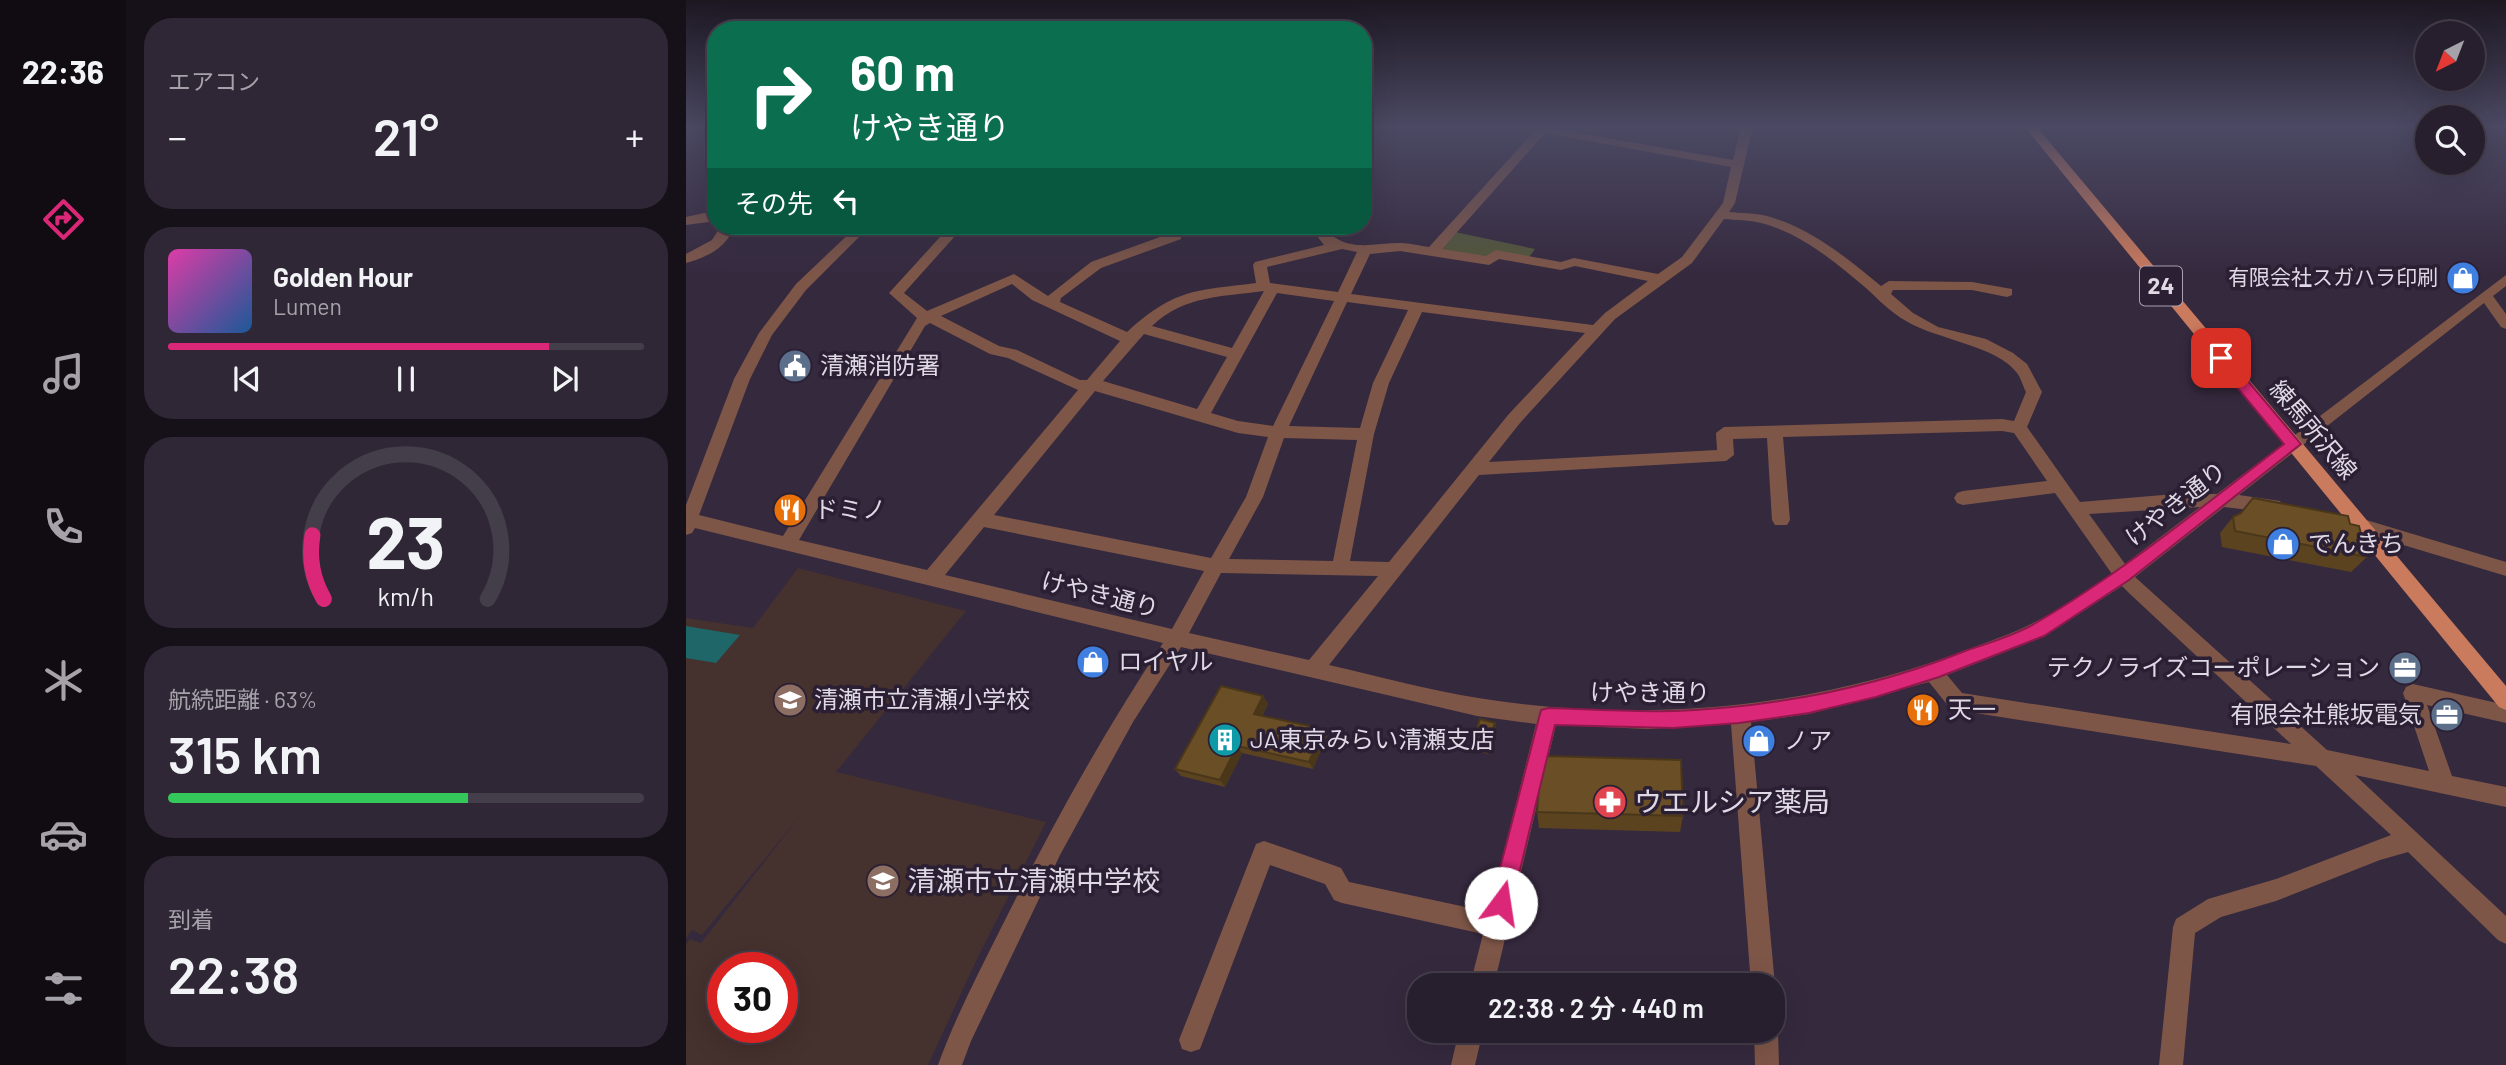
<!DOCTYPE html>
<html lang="ja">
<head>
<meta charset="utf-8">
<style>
  body { margin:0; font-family:Barlow,"Noto Sans JP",sans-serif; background:#302736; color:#f1f3f6; height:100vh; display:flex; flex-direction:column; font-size:26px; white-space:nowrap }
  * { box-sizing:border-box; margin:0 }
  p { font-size:23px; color:#a5a2aa }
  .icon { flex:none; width:38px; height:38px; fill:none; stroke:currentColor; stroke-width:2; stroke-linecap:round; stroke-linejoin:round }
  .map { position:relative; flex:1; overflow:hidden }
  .panel { display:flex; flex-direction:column; gap:18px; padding:18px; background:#161119; width:560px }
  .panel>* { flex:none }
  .banner { position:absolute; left:21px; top:21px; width:665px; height:214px; border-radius:28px; box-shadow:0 7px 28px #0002,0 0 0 2px #443d4a; background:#0b6e4f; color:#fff; overflow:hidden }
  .needle { width:46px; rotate:222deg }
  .controls { position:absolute; left:1729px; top:21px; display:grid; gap:14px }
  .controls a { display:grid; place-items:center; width:70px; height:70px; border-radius:50%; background:#281f2e; box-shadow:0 7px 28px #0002,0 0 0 2px #443d4a; font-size:35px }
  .speed { position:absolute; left:21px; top:952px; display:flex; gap:14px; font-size:35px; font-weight:700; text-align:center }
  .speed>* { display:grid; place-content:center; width:91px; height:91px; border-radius:50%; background:#281f2e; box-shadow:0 7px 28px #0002,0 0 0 2px #443d4a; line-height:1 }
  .speed .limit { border:10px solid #d22; background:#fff; color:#111 }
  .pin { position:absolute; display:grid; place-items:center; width:60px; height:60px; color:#fff; margin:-30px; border-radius:14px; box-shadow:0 4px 10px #0006 }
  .me { position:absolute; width:77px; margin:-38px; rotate:14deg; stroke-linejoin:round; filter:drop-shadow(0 0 5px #0008) }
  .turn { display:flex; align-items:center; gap:24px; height:147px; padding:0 28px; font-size:32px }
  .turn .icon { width:91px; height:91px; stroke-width:2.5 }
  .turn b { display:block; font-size:49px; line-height:60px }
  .then { display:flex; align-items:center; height:66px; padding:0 28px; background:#0003; gap:14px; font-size:26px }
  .big { font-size:52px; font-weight:600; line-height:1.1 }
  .panel .widget { flex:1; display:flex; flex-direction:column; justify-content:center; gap:10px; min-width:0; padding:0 24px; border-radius:28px; background:#302736 }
  .panel .dial { align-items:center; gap:0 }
  .dial svg { height:182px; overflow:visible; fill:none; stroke:#443d4a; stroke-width:7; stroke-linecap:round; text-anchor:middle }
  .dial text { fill:#f1f3f6; stroke:none }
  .song { display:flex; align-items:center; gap:21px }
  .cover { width:84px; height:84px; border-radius:10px; background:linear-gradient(135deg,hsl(320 70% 55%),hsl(210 70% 35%)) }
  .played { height:7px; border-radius:4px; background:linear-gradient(90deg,#db2777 80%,#443d4a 80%) }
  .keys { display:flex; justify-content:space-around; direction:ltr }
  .heat { display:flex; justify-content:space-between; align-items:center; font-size:38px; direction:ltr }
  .charge { height:10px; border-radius:5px; background:linear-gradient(90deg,#34c759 63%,#443d4a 0) }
  .trip { position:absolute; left:721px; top:973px; width:378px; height:70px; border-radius:28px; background:#281f2e; box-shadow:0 7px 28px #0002,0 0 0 2px #443d4a; font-weight:600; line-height:70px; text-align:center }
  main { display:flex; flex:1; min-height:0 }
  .tab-bar { display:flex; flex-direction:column; width:126px; justify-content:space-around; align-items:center; background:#100c12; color:#a5a2aa }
  .tab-bar .icon { width:49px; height:49px }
  .tab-bar .current { color:#db2777 }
  .tab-bar b { font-size:32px; color:#f1f3f6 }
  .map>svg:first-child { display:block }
</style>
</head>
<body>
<main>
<nav class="tab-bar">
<b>22:36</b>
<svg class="icon current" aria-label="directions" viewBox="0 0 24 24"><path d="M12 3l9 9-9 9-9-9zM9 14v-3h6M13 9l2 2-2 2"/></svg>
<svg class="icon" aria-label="music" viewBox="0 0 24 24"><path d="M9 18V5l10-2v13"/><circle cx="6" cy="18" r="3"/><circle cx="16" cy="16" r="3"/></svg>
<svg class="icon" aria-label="phone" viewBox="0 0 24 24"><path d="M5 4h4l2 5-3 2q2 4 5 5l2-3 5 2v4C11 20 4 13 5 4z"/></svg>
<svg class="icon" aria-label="climate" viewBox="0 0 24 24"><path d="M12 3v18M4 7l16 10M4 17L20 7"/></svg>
<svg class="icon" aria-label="car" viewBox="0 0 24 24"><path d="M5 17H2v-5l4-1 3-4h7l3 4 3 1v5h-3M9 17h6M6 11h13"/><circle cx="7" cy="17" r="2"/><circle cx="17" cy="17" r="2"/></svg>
<svg class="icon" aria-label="filters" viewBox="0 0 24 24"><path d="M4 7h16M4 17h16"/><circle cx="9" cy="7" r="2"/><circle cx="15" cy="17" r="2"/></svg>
</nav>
<section class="panel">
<div class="widget"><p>エアコン</p>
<div class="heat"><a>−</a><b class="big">21°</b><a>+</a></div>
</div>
<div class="widget">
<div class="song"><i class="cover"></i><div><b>Golden Hour</b><p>Lumen</p></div></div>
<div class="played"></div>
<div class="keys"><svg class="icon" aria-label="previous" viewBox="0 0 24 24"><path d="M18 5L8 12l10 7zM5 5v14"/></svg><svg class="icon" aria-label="pause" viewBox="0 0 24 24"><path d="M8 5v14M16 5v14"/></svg><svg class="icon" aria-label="next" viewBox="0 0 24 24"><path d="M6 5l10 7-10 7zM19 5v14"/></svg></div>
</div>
<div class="widget dial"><svg viewBox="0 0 100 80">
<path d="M14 69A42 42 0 1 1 86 69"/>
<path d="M14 69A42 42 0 0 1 9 41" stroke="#db2777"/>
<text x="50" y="56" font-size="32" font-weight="700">23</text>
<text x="50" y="72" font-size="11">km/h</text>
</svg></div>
<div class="widget"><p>航続距離 · 63%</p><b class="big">315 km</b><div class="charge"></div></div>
<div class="widget"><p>到着</p><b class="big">22:38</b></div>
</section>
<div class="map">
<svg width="1820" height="1065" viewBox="0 0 1820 1065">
  <rect width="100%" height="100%" fill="#35293e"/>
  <path fill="#45312d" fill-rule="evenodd" d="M 112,568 L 280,611 L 150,772 L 360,822 L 290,961 L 242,1065 L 0,1065 L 0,944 L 4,939 L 15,943 L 114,816 L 16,935 L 6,930 L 0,938 L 0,618 L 67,628 ZM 37,968 L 96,968 L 96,1027 L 37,1027 Z"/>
  <path fill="#535639" d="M 764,231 L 849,249 L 841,260 L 811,254 L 803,261 L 746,252 Z"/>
  <path fill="#1f6668" d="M 0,626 L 54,635 L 30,663 L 0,658 Z"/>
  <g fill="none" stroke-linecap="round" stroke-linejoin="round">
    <path fill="#7e5648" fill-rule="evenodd" d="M 853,126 L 1047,160 L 1055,126 L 1067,126 L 1049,203 L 1043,212 C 1055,213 1069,213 1081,216 C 1125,228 1161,258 1195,286 L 1203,281 L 1286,282 L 1326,289 L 1326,295 L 1321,297 L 1286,290 L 1207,290 L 1205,294 L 1227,313 L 1252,327 L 1300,339 L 1327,353 L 1341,364 L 1356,392 L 1341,427 L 1394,502 L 1489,494 L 1531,494 L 1820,275 L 1820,286 L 1807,296 L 1820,314 L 1820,329 L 1815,327 L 1798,303 L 1553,495 L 1594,501 L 1597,506 L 1594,511 L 1588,513 L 1538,507 L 1449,577 L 1641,750 L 1743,771 L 1717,693 L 1720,687 L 1727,684 L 1820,705 L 1820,723 L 1741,705 L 1766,776 L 1820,787 L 1820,807 L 1669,775 L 1820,916 L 1820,944 L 1812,940 L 1722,852 L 1694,860 L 1590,901 L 1535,917 L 1509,933 L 1497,1065 L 1473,1065 L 1487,927 L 1490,919 L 1522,899 L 1590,879 L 1705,835 L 1630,766 L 1270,710 L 1263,707 L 1243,682 L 1123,714 L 1065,722 L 1089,985 L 1087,990 L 1087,985 L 1065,985 L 1045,724 L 962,729 L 870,725 L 808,985 L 784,985 L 797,934 L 656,903 L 648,900 L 639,884 L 584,865 L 514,1049 L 505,1052 L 496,1049 L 493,1040 L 570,844 L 578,841 L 647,865 L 655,868 L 663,882 L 803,912 L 850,724 L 791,716 L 495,647 L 447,722 L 374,855 L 285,1041 L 276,1065 L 252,1065 C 269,1018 292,974 314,930 C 363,831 416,735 477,643 L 9,528 L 6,533 L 0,535 L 0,505 L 48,379 L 73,333 L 110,284 L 171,226 L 184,226 L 120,290 L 86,335 L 64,379 L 13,515 L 97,536 L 231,318 L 203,293 L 264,226 L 278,226 L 218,293 L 241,311 L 328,274 L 362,296 L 405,262 L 485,233 L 495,233 L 495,239 L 415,268 L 375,298 L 374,302 L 441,332 C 490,288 508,291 570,283 L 567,265 L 569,262 L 638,245 L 623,226 L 636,226 C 661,254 683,243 715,243 C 724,243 734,246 743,247 ZM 859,133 L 1045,167 L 1037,203 L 996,257 L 972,274 L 888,258 L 875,262 L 810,250 L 800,256 L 756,249 ZM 1038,219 C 1050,220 1064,220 1075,223 C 1115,233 1149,262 1180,288 C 1192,299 1204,312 1220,321 C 1249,339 1312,346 1331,373 C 1335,378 1337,386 1340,392 L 1328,421 L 1316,419 L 1038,427 L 1030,433 L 1031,450 L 803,462 L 834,423 L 929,319 L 1006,263 ZM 656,249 L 671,252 L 652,292 L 584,283 L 581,267 ZM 714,251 L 803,265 L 813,259 L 875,270 L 889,266 L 962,281 L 919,313 L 907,325 L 665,294 L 684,254 ZM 326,284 L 346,300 L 434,341 L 401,380 L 394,380 L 331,350 L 313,346 L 255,316 ZM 578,291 L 546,348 L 466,326 C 499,295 535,297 578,291 ZM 591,293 L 648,301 L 587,426 L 552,421 L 525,413 ZM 661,302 L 722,310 L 687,383 L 674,428 L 603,426 ZM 736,312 L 899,333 L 822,415 L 703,562 L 664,561 L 688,434 L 703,383 ZM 244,323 L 304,354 L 322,358 L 392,390 L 241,570 L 113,540 L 239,326 ZM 458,334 L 541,357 L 511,409 L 417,381 ZM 409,391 L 552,433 L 582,437 L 560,497 L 525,558 L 308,515 ZM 1316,431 L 1328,433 L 1361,481 L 1277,491 L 1271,493 L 1268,498 L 1271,503 L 1277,505 L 1369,493 L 1426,574 C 1399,591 1373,611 1345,624 C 1328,633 1309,639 1291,646 C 1133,708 960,725 792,698 C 742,690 692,676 643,665 L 793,475 L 1040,461 L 1048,455 L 1047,439 L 1081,438 L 1086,520 L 1089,525 L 1101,525 L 1104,520 L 1097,437 ZM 598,438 L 671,440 L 647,561 L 543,559 L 577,497 ZM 1514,507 L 1439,564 L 1403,514 ZM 298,527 L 518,571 L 486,629 L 259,575 ZM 535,573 L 692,576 L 623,660 L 503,633 ZM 1436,586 L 1444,594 L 1605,744 L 1276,693 L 1261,675 L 1359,636 Z
      M 18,213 L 30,213 L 30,221 L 0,225 L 0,217 Z
      M 35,226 L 48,226 C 42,247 20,258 0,263 L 0,254 L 26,240 Z
      M 1667,516 L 1820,562 L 1820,576 L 1661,528 L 1658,523 L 1661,518 Z
      M 1087,1022 L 1092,1031 L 1093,1065 L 1069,1065 L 1068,1031 L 1087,1031 Z
      M 773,1031 L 797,1031 L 789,1065 L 765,1065 Z"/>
    <path fill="#ca7a5d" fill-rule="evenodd" d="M 1338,126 L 1350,126 L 1820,686 L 1820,710 L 1813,707 Z"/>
  </g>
  <path fill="#5b4320" d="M 1547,517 L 1664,524 L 1681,557 L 1665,572 L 1536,547 L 1534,533 Z
    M 577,696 L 582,704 L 576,716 L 637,729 L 641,736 L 627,769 L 556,753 L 539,787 L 495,776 L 489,769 Z
    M 811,732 L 803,754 L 788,751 L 786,742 Z
    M 851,812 L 997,816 L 994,832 L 853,828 Z"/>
  <path fill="#4a371a" d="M 577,696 L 582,704 L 572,722 L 568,714 Z
    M 809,723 L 811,732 L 803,754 L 801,745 Z
    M 637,729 L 641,736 L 627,769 L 623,762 Z
    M 551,746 L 556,753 L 539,787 L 534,780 Z"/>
  <path fill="#6a4e25" stroke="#4a371a" stroke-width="2" d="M 1567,498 L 1662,516 L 1664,524 L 1673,526 L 1681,557 L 1549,531 L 1547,517 L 1555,513 Z
    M 535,686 L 577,696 L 568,714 L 637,729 L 623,762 L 551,746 L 534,780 L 489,769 Z
    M 794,719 L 809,723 L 801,745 L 786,742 Z
    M 860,756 L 995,760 L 997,816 L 851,812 L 853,785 Z"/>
  <linearGradient id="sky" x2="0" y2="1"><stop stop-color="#1d1722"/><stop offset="0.46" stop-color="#4b4963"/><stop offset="1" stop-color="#4b4963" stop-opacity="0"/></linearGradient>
  <rect width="1820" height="275" fill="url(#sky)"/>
  <path fill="#db2777" stroke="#8e194d" stroke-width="2" d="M 1535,354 L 1540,355 L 1615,444 L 1443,580 L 1358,636 L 1253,677 L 1190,697 L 1123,713 L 1053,723 L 987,728 L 869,725 L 826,903 L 823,910 L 815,913 L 808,910 L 805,903 L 855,710 L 862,708 C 904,709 947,712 989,711 C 1088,707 1187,688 1279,651 C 1302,643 1327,636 1348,624 C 1437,572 1517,506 1598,444 L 1530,362 L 1528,358 Z"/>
  <defs>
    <symbol id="shop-disc" viewBox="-11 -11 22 22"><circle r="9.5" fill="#3f7fe0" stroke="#2b1f33"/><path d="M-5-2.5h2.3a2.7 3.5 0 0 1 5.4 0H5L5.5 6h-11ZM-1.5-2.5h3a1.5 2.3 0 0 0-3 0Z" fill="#fff"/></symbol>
    <symbol id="civic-disc" viewBox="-11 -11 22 22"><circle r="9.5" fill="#5c6f8a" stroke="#2b1f33"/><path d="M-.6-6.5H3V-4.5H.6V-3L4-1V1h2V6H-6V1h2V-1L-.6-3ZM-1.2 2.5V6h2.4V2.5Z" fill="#fff"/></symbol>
    <symbol id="restaurant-disc" viewBox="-11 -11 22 22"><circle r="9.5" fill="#e8710a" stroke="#2b1f33"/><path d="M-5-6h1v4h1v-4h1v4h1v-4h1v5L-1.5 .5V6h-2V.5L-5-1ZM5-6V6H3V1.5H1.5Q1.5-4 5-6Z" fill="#fff"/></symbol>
    <symbol id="office-disc" viewBox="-11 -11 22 22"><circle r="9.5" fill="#5c6f8a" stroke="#2b1f33"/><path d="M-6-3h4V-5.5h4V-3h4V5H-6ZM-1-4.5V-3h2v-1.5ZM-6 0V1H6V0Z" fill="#fff"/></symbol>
    <symbol id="school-disc" viewBox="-11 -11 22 22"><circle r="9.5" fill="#8d6e63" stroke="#2b1f33"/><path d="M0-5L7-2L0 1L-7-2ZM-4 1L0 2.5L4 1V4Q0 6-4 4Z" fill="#fff"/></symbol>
    <symbol id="building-disc" viewBox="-11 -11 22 22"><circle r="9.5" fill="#0f9aa8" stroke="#2b1f33"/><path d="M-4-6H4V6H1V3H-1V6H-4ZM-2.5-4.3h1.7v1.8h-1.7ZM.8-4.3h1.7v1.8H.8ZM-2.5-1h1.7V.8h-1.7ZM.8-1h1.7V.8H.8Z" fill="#fff"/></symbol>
    <symbol id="pharmacy-disc" viewBox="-11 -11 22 22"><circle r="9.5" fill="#e0444e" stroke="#2b1f33"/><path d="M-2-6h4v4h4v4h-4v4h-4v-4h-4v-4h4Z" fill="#fff"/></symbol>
  </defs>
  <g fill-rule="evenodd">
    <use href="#shop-disc" x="1758" y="259" width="38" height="38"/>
    <use href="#civic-disc" x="90" y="347" width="38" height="38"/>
    <use href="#restaurant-disc" x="85" y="491" width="38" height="38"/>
    <use href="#shop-disc" x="1578" y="525" width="38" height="38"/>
    <use href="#shop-disc" x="388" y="643" width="38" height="38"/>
    <use href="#office-disc" x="1700" y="649" width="38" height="38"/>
    <use href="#school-disc" x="85" y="681" width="38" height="38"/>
    <use href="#restaurant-disc" x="1218" y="691" width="38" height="38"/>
    <use href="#office-disc" x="1742" y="696" width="38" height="38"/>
    <use href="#building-disc" x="520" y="721" width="38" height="38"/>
    <use href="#shop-disc" x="1054" y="722" width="38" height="38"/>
    <use href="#pharmacy-disc" x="905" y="783" width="38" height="38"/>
    <use href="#school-disc" x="178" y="862" width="38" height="38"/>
  </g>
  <g text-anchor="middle" stroke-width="7" stroke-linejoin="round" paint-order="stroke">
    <g font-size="21" fill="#dfd8e5" stroke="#2b1f33" text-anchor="end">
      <text x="1752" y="285">有限会社スガハラ印刷</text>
    </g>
    <rect fill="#2b1f33" stroke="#a9a0b0" stroke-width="2" x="1454" y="266.5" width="42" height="39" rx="5"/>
    <g font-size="23" font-weight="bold" fill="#dfd8e5">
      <text x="1475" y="294">24</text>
    </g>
    <g font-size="24" fill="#dfd8e5" stroke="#2b1f33" text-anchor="start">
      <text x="134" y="374">清瀬消防署</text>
      <text x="128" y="518">ドミノ</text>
      <text x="1622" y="552">でんきち</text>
      <text x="432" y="670">ロイヤル</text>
      <text x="1694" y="676" text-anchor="end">テクノライズコーポレーション</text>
      <text x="128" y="708">清瀬市立清瀬小学校</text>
      <text x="1262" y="718">天一</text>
      <text x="1736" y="723" text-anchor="end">有限会社熊坂電気</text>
      <text x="564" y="748">JA東京みらい清瀬支店</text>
      <text x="1098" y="749">ノア</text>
    </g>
    <g font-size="24" fill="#dfd8e5" stroke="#2b1f33">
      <text transform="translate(1627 430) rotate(50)" y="8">練馬所沢線</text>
      <text transform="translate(1490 504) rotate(-38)" y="8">けやき通り</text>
      <text transform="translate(414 595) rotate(14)" y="8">けやき通り</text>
      <text x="964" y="701">けやき通り</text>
    </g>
    <g font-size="28" fill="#dfd8e5" stroke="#2b1f33" text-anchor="start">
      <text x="948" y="812">ウエルシア薬局</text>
      <text x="222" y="891">清瀬市立清瀬中学校</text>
    </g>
  </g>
</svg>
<div class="controls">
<a><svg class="needle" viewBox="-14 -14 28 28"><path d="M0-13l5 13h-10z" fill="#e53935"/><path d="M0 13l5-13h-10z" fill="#a5a2aa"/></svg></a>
<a><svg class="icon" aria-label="search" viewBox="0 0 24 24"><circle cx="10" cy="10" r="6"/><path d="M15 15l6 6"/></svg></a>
</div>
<div class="speed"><div class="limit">30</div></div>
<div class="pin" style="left:1535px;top:358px;background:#d93025"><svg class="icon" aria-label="arrive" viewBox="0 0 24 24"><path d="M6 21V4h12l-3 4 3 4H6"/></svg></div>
<svg class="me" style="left:815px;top:903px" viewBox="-20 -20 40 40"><circle r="19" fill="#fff"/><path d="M0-13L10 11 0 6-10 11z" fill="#db2777"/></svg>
<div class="trip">22:38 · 2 分 · 440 m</div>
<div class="banner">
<div class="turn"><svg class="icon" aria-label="right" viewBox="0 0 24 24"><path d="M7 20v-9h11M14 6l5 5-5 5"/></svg><div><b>60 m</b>けやき通り</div></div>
<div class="then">その先<svg class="icon" aria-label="left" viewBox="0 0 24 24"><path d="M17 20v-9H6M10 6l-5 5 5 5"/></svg></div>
</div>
</div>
</main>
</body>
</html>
